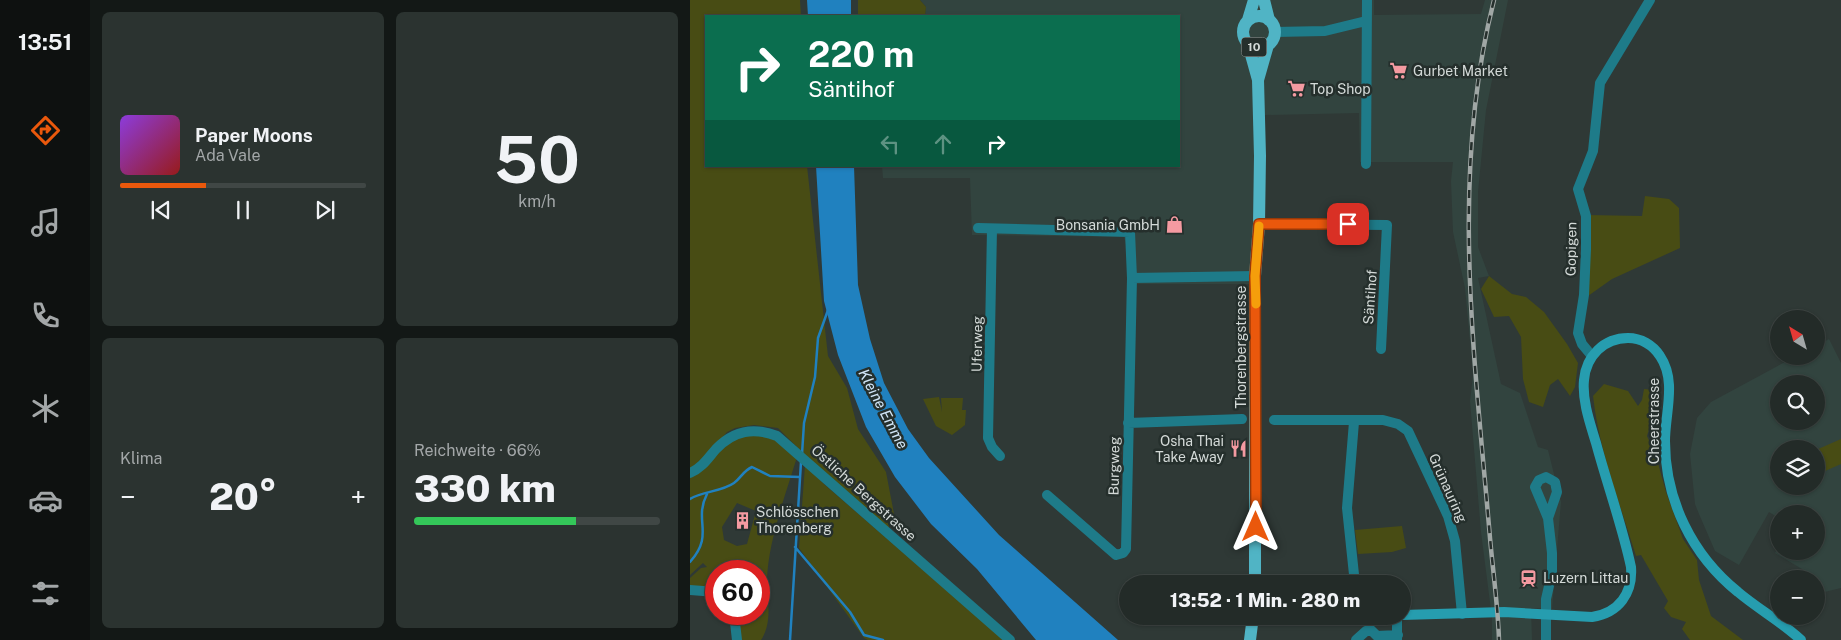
<!DOCTYPE html>
<html lang="de">
<head>
<meta charset="utf-8">
<style>
  body { margin:0; font-family:"Public Sans",sans-serif; background:#2b3330; color:#f1f3f6; height:100vh; display:flex; flex-direction:column; font-size:19px; white-space:nowrap }
  * { box-sizing:border-box; margin:0 }
  p { font-size:16px; color:#a3a7a8 }
  .icon { flex:none; width:28px; height:28px; fill:none; stroke:currentColor; stroke-width:2; stroke-linecap:round; stroke-linejoin:round }
  .map { position:relative; flex:1; overflow:hidden }
  .details { display:flex; flex-direction:column; gap:12px; padding:12px; background:#131816; width:600px }
  .details>* { flex:none }
  .hud { position:absolute; left:15px; top:15px; width:475px; height:152px; border-radius:0px; box-shadow:0 1px 4px #0004,0 0 0 1px #404745; background:#0b6e4f; color:#fff; overflow:hidden }
  .needle { width:32px; rotate:323deg }
  .tools { position:absolute; left:1080px; top:310px; display:grid; gap:10px }
  .tools a { display:grid; place-items:center; width:55px; height:55px; border-radius:50%; background:#232b28; box-shadow:0 1px 4px #0004,0 0 0 1px #404745; font-size:25px }
  .speed { position:absolute; left:15px; top:560px; display:flex; gap:10px; font-size:25px; font-weight:700; text-align:center }
  .speed>* { display:grid; place-content:center; width:65px; height:65px; border-radius:50%; background:#232b28; box-shadow:0 1px 4px #0004,0 0 0 1px #404745; line-height:1 }
  .speed .limit { border:8px solid #d22; background:#fff; color:#111 }
  .pin { position:absolute; display:grid; place-items:center; width:42px; height:42px; color:#fff; margin:-21px; border-radius:10px; box-shadow:0 2px 8px #0006 }
  .me { position:absolute; width:55px; margin:-28px; rotate:0deg; stroke-linejoin:round; filter:drop-shadow(0 0 4px #0008) }
  .turn { display:flex; align-items:center; gap:18px; height:105px; padding:0 20px; font-size:22px }
  .turn .icon { width:65px; height:65px; stroke-width:2.5 }
  .turn b { display:block; font-size:35px; line-height:42px }
  .lanes { display:flex; align-items:center; height:48px; padding:0 20px; background:#0003; justify-content:center; gap:25px; direction:ltr }
  .lanes .off { opacity:.35 }
  .big { font-size:38px; font-weight:800; line-height:1.1 }
  .details .widget { flex:1; display:flex; flex-direction:column; justify-content:center; gap:8px; min-width:0; padding:0 18px; border-radius:8px; background:#2b3330 }
  .details .dial { align-items:center; gap:0 }
  .dial b { font-size:65px; line-height:1 }
  .song { display:flex; align-items:center; gap:15px }
  .cover { width:60px; height:60px; border-radius:8px; background:linear-gradient(135deg,hsl(270 70% 55%),hsl(0 70% 35%)) }
  .played { height:5px; border-radius:2px; background:linear-gradient(90deg,#ea580c 35%,#404745 35%) }
  .keys { display:flex; justify-content:space-around; direction:ltr }
  .heat { display:flex; justify-content:space-between; align-items:center; font-size:28px; direction:ltr }
  .charge { height:8px; border-radius:4px; background:linear-gradient(90deg,#34c759 66%,#404745 0) }
  .details .tiles { flex:1; display:grid; gap:12px; grid-template-columns:repeat(2,1fr) }
  .trip { position:absolute; left:429px; top:575px; width:292px; height:50px; border-radius:25px; background:#232b28; box-shadow:0 1px 4px #0004,0 0 0 1px #404745; font-weight:800; line-height:50px; text-align:center }
  main { display:flex; flex:1; min-height:0 }
  .tabs { display:flex; flex-direction:column; width:90px; justify-content:space-around; align-items:center; background:#0e1110; color:#a3a7a8 }
  .tabs .icon { width:35px; height:35px }
  .tabs .current { color:#ea580c }
  .tabs b { font-size:22px; color:#f1f3f6 }
  .map>svg:first-child { display:block }
</style>
</head>
<body>
<main>
<nav class="tabs">
<b>13:51</b>
<svg class="icon current" aria-label="directions" viewBox="0 0 24 24"><path d="M12 3l9 9-9 9-9-9zM9 14v-3h6M13 9l2 2-2 2"/></svg>
<svg class="icon" aria-label="music" viewBox="0 0 24 24"><path d="M9 18V5l10-2v13"/><circle cx="6" cy="18" r="3"/><circle cx="16" cy="16" r="3"/></svg>
<svg class="icon" aria-label="phone" viewBox="0 0 24 24"><path d="M5 4h4l2 5-3 2q2 4 5 5l2-3 5 2v4C11 20 4 13 5 4z"/></svg>
<svg class="icon" aria-label="climate" viewBox="0 0 24 24"><path d="M12 3v18M4 7l16 10M4 17L20 7"/></svg>
<svg class="icon" aria-label="car" viewBox="0 0 24 24"><path d="M5 17H2v-5l4-1 3-4h7l3 4 3 1v5h-3M9 17h6M6 11h13"/><circle cx="7" cy="17" r="2"/><circle cx="17" cy="17" r="2"/></svg>
<svg class="icon" aria-label="filters" viewBox="0 0 24 24"><path d="M4 7h16M4 17h16"/><circle cx="9" cy="7" r="2"/><circle cx="15" cy="17" r="2"/></svg>
</nav>
<section class="details">
<div class="tiles">
<div class="widget">
<div class="song"><i class="cover"></i><div><b>Paper Moons</b><p>Ada Vale</p></div></div>
<div class="played"></div>
<div class="keys"><svg class="icon" aria-label="previous" viewBox="0 0 24 24"><path d="M18 5L8 12l10 7zM5 5v14"/></svg><svg class="icon" aria-label="pause" viewBox="0 0 24 24"><path d="M8 5v14M16 5v14"/></svg><svg class="icon" aria-label="next" viewBox="0 0 24 24"><path d="M6 5l10 7-10 7zM19 5v14"/></svg></div>
</div>
<div class="widget dial"><b>50</b><p>km/h</p></div>
<div class="widget"><p>Klima</p>
<div class="heat"><a>−</a><b class="big">20°</b><a>+</a></div>
</div>
<div class="widget"><p>Reichweite · 66%</p><b class="big">330 km</b><div class="charge"></div></div>
</div>
</section>
<div class="map">
<svg width="1151" height="640" viewBox="0 0 1151 640">
  <rect width="100%" height="100%" fill="#2f3936"/>
  <path fill="#32443f" fill-rule="evenodd" d="M 230,0 L 684,0 L 684,15 L 791,14 L 795,0 L 818,0 L 796,110 L 788,192 L 788,247 L 799,276 L 788,278 L 811,384 L 830,393 L 848,447 L 858,450 L 871,502 L 862,609 L 841,608 L 842,640 L 802,640 L 802,618 L 791,532 L 780,401 L 783,375 L 781,351 L 775,288 L 763,232 L 761,181 L 763,162 L 670,162 L 669,113 L 575,115 L 560,284 L 446,284 L 434,237 L 282,235 L 280,178 L 193,178 L 192,166 L 489,166 L 489,16 L 235,16 L 236,7 Z
    M 1139,339 L 1151,363 L 1151,588 L 1126,594 L 1126,579 L 1123,579 L 1122,575 L 1085,553 L 1089,546 L 1089,551 L 1126,551 L 1126,514 L 1089,514 L 1089,518 L 1079,512 L 1049,565 L 1025,551 L 1009,514 L 1005,504 L 1000,454 L 1007,418 L 1021,402 L 1106,356 L 1126,356 L 1126,346 ZM 1089,384 L 1126,384 L 1126,421 L 1089,421 ZM 1089,449 L 1126,449 L 1126,486 L 1089,486 Z"/>
  <path fill="#484c14" fill-rule="evenodd" d="M 0,0 L 110,0 L 111,16 L 16,16 L 16,166 L 117,166 L 138,356 L 157,388 L 168,429 L 196,472 L 205,519 L 197,529 L 115,455 L 88,428 L 64,425 L 45,428 L 37,432 L 18,454 L 0,469 Z
    M 168,0 L 230,0 L 236,7 L 235,16 L 168,16 Z
    M 955,196 L 979,199 L 989,208 L 990,248 L 922,279 L 898,296 L 897,215 L 952,216 Z
    M 799,276 L 822,294 L 836,297 L 854,312 L 877,344 L 888,363 L 885,387 L 880,396 L 868,379 L 860,385 L 853,407 L 839,402 L 833,379 L 831,337 L 819,316 L 804,317 L 791,289 Z
    M 914,384 L 938,391 L 948,406 L 952,400 L 954,389 L 964,390 L 965,396 L 961,402 L 965,409 L 957,436 L 966,456 L 976,492 L 993,539 L 1007,560 L 1009,580 L 1021,616 L 1053,640 L 1000,640 L 992,629 L 996,622 L 981,617 L 974,608 L 978,601 L 951,555 L 946,556 C 930,504 909,450 903,396 Z
    M 249,397 L 252,412 L 251,398 L 273,398 L 272,410 L 276,410 L 275,425 L 262,435 L 246,426 L 233,399 Z
    M 57,436 L 80,436 L 107,457 C 96,493 78,542 77,580 C 77,600 83,622 71,640 L 49,640 L 49,614 L 69,614 L 69,571 L 26,571 L 26,588 L 0,587 L 0,578 L 11,568 L 17,567 L 13,563 L 0,575 L 0,476 L 47,437 ZM 47,503 L 66,511 L 57,544 L 47,546 L 34,540 L 32,527 Z
    M 1151,439 L 1151,464 L 1126,475 L 1126,450 Z
    M 115,465 L 135,485 L 314,640 L 178,640 L 174,638 L 109,548 Z
    M 712,526 L 716,548 L 702,552 L 668,554 L 665,530 Z"/>
  <path fill="#2081bf" d="M 117,0 L 161,0 L 161,16 L 118,16 Z
    M 126,166 L 164,166 L 168,285 L 180,339 L 194,383 L 218,429 L 239,458 L 309,535 L 428,640 L 346,640 L 287,569 L 241,524 L 205,477 L 176,427 L 148,355 L 134,301 Z"/>
  <g fill="none" stroke-linecap="round" stroke-linejoin="round">
    <path stroke="#2081bf" stroke-width="2.5" d="M 112,454 L 114,423 L 125,377 L 128,338 L 138,310
      M 0,499 C 13,491 31,492 44,483 C 51,478 53,471 62,467 L 80,476 L 110,477
      M 105,547 L 160,612 L 174,635 L 193,640
      M 0,562 C 25,534 3,521 17,494
      M 100,640 L 111,462"/>
    <path stroke="#1e7b89" stroke-width="10" d="M 585,32 L 635,31 L 676,21
      M 676,164 L 677,0
      M 569,224 L 697,225 L 691,349
      M 288,228 L 440,232 L 442,278 L 436,549 L 433,553 L 426,555 L 357,495
      M 302,229 L 298,438 L 302,447 L 310,456
      M 442,278 L 565,276
      M 902,356 L 892,344 L 888,333 L 894,295 L 896,249 L 896,216 L 888,189 L 903,151 L 910,83 L 960,0
      M 584,420 L 693,420 L 708,424 L 718,431 L 758,516 L 765,541 L 772,614
      M 664,422 L 657,508 L 665,584
      M 438,423 L 552,419
      M 0,473 C 12,468 18,458 26,449 C 44,430 64,427 87,436 L 320,640
      M 0,590 L 26,592
      M 44,614 L 47,640
      M 707,616 L 707,640
      M 666,640 L 676,631 L 681,630 L 687,636 L 708,635
      M 856,640 L 856,599 L 862,573 L 862,553 L 858,518 L 845,487 L 849,480 L 856,477 L 865,482 L 867,492 L 858,518"/>
    <path stroke="#269daf" stroke-width="10" d="M 712,615 L 814,612 L 902,617 C 929,613 943,593 941,567 C 932,525 917,484 906,443 C 900,423 892,401 894,380 C 896,356 914,338 938,338 C 951,338 963,345 970,356 C 987,381 975,413 975,441 C 975,500 1002,555 1048,592 C 1068,609 1092,622 1111,640
      M 563,621 L 690,616"/>
    <path stroke="#50b4c5" stroke-width="12" d="M 574,0 L 579,20
      M553 32a16 16 0 1 1 32 0a16 16 0 1 1-32 0Z
      M 558,20 L 564,0
      M 558,44 L 568,80 L 570,156 L 569,224 L 565,276 L 565,584
      M 568,80 L 578,45
      M 560,640 L 563,616"/>
    <defs>
      <path id="rail" d="M 804,0 C 759,177 785,359 800,538 C 803,572 808,606 809,640"/>
    </defs>
    <use href="#rail" stroke="#a0a7a5" stroke-width="4.5"/>
    <use href="#rail" stroke="#252f2c" stroke-width="2.5" stroke-dasharray="8" stroke-linecap="butt"/>
  </g>
  <g fill="none" stroke-linecap="round" stroke-linejoin="round">
    <defs>
      <path id="route" d="M 566,527 L 565,276 L 569,224 L 658,224"/>
    </defs>
    <use href="#route" stroke="#983908" stroke-width="12"/>
    <use href="#route" stroke="#ea580c" stroke-width="9"/>
    <path stroke="#f59e0b" stroke-width="9" d="M 566,304 L 565,276 L 569,226"/>
  </g>
  <defs>
    <symbol id="supermarket-bare" viewBox="-9 -9 18 18"><path d="M-6-5.5h2.5l.6 2H6L4.5 2H-2.5L-4.4-4H-6ZM-1.5 3.2a1.3 1.3 0 1 0 .1 0ZM3 3.2a1.3 1.3 0 1 0 .1 0Z" fill="#f49aa1" stroke="#252f2c" stroke-width="2.5" paint-order="stroke"/></symbol>
    <symbol id="shop-bare" viewBox="-9 -9 18 18"><path d="M-5-2.5h2.3a2.7 3.5 0 0 1 5.4 0H5L5.5 6h-11ZM-1.5-2.5h3a1.5 2.3 0 0 0-3 0Z" fill="#f49aa1" stroke="#252f2c" stroke-width="2.5" paint-order="stroke"/></symbol>
    <symbol id="restaurant-bare" viewBox="-9 -9 18 18"><path d="M-5-6h1v4h1v-4h1v4h1v-4h1v5L-1.5 .5V6h-2V.5L-5-1ZM5-6V6H3V1.5H1.5Q1.5-4 5-6Z" fill="#f49aa1" stroke="#252f2c" stroke-width="2.5" paint-order="stroke"/></symbol>
    <symbol id="building-bare" viewBox="-9 -9 18 18"><path d="M-4-6H4V6H1V3H-1V6H-4ZM-2.5-4.3h1.7v1.8h-1.7ZM.8-4.3h1.7v1.8H.8ZM-2.5-1h1.7V.8h-1.7ZM.8-1h1.7V.8H.8Z" fill="#f49aa1" stroke="#252f2c" stroke-width="2.5" paint-order="stroke"/></symbol>
    <symbol id="station-bare" viewBox="-9 -9 18 18"><path d="M-3-6H3Q5-6 5-4V2Q5 4 3 4L4.5 6H3L1.5 4h-3L-3 6H-4.5L-3 4Q-5 4-5 2V-4Q-5-6-3-6ZM-3.5-4v3h7v-3ZM-3.5 1v1.5H-2V1ZM2 1v1.5H3.5V1Z" fill="#f49aa1" stroke="#252f2c" stroke-width="2.5" paint-order="stroke"/></symbol>
  </defs>
  <g fill-rule="evenodd">
    <use href="#supermarket-bare" x="696" y="58" width="25" height="25"/>
    <use href="#supermarket-bare" x="594" y="76" width="25" height="25"/>
    <use href="#shop-bare" x="472" y="212" width="25" height="25"/>
    <use href="#restaurant-bare" x="536" y="436" width="25" height="25"/>
    <use href="#building-bare" x="40" y="508" width="25" height="25"/>
    <use href="#station-bare" x="826" y="566" width="25" height="25"/>
  </g>
  <g text-anchor="middle" stroke-width="5" stroke-linejoin="round" paint-order="stroke">
    <rect fill="#252f2c" stroke="#a0a7a4" stroke-width="1" x="551.5" y="37.5" width="25" height="19" rx="4"/>
    <g font-size="12" font-weight="bold" fill="#d4dad8">
      <text x="564" y="51">10</text>
    </g>
    <g font-size="14" fill="#d4dad8" stroke="#252f2c" text-anchor="start">
      <text x="723" y="76">Gurbet Market</text>
      <text x="620" y="94">Top Shop</text>
      <text x="470" y="230" text-anchor="end">Bonsania GmbH</text>
      <text x="534" y="446" text-anchor="end">Osha Thai<tspan x="534" dy="16">Take Away</tspan></text>
      <text x="66" y="517">Schlösschen<tspan x="66" dy="16">Thorenberg</tspan></text>
      <text x="853" y="583">Luzern Littau</text>
    </g>
    <g font-size="14" fill="#d4dad8" stroke="#252f2c">
      <text transform="translate(881 249) rotate(-89)" y="5">Gopigen</text>
      <text transform="translate(680 297) rotate(-86)" y="5">Säntihof</text>
      <text transform="translate(287 344) rotate(-89)" y="5">Uferweg</text>
      <text transform="translate(551 347) rotate(-90)" y="5">Thorenbergstrasse</text>
      <text transform="translate(964 421) rotate(-90)" y="5">Cheerstrasse</text>
      <text transform="translate(424 466) rotate(-89)" y="5">Burgweg</text>
      <text transform="translate(758 488) rotate(66)" y="5">Grünauring</text>
      <text transform="translate(174 493) rotate(42)" y="5">Östliche Bergstrasse</text>
    </g>
    <g font-size="15" font-style="italic" fill="#d1e5f6" stroke="#252f2c">
      <text transform="translate(193 409) rotate(62)" y="5">Kleine Emme</text>
    </g>
  </g>
</svg>
<div class="tools">
<a><svg class="needle" viewBox="-14 -14 28 28"><path d="M0-13l5 13h-10z" fill="#e53935"/><path d="M0 13l5-13h-10z" fill="#a3a7a8"/></svg></a>
<a><svg class="icon" aria-label="search" viewBox="0 0 24 24"><circle cx="10" cy="10" r="6"/><path d="M15 15l6 6"/></svg></a>
<a><svg class="icon" aria-label="layers" viewBox="0 0 24 24"><path d="M12 4l9 5-9 5-9-5zM3 14l9 5 9-5"/></svg></a>
<a>+</a>
<a>−</a>
</div>
<div class="speed"><div class="limit">60</div></div>
<div class="pin" style="left:658px;top:224px;background:#d93025"><svg class="icon" aria-label="arrive" viewBox="0 0 24 24"><path d="M6 21V4h12l-3 4 3 4H6"/></svg></div>
<svg class="me" style="left:566px;top:527px" viewBox="-20 -20 40 40"><path d="M0-17L14 15 0 8-14 15z" fill="#ea580c" stroke="#fff" stroke-width="4"/></svg>
<div class="trip">13:52 · 1 Min. · 280 m</div>
<div class="hud">
<div class="turn"><svg class="icon" aria-label="right" viewBox="0 0 24 24"><path d="M7 20v-9h11M14 6l5 5-5 5"/></svg><div><b>220 m</b>Säntihof</div></div>
<div class="lanes"><svg class="icon off" aria-label="left" viewBox="0 0 24 24"><path d="M17 20v-9H6M10 6l-5 5 5 5"/></svg><svg class="icon off" aria-label="ahead" viewBox="0 0 24 24"><path d="M12 20V5M6 11l6-6 6 6"/></svg><svg class="icon" aria-label="right" viewBox="0 0 24 24"><path d="M7 20v-9h11M14 6l5 5-5 5"/></svg></div>
</div>
</div>
</main>
</body>
</html>
